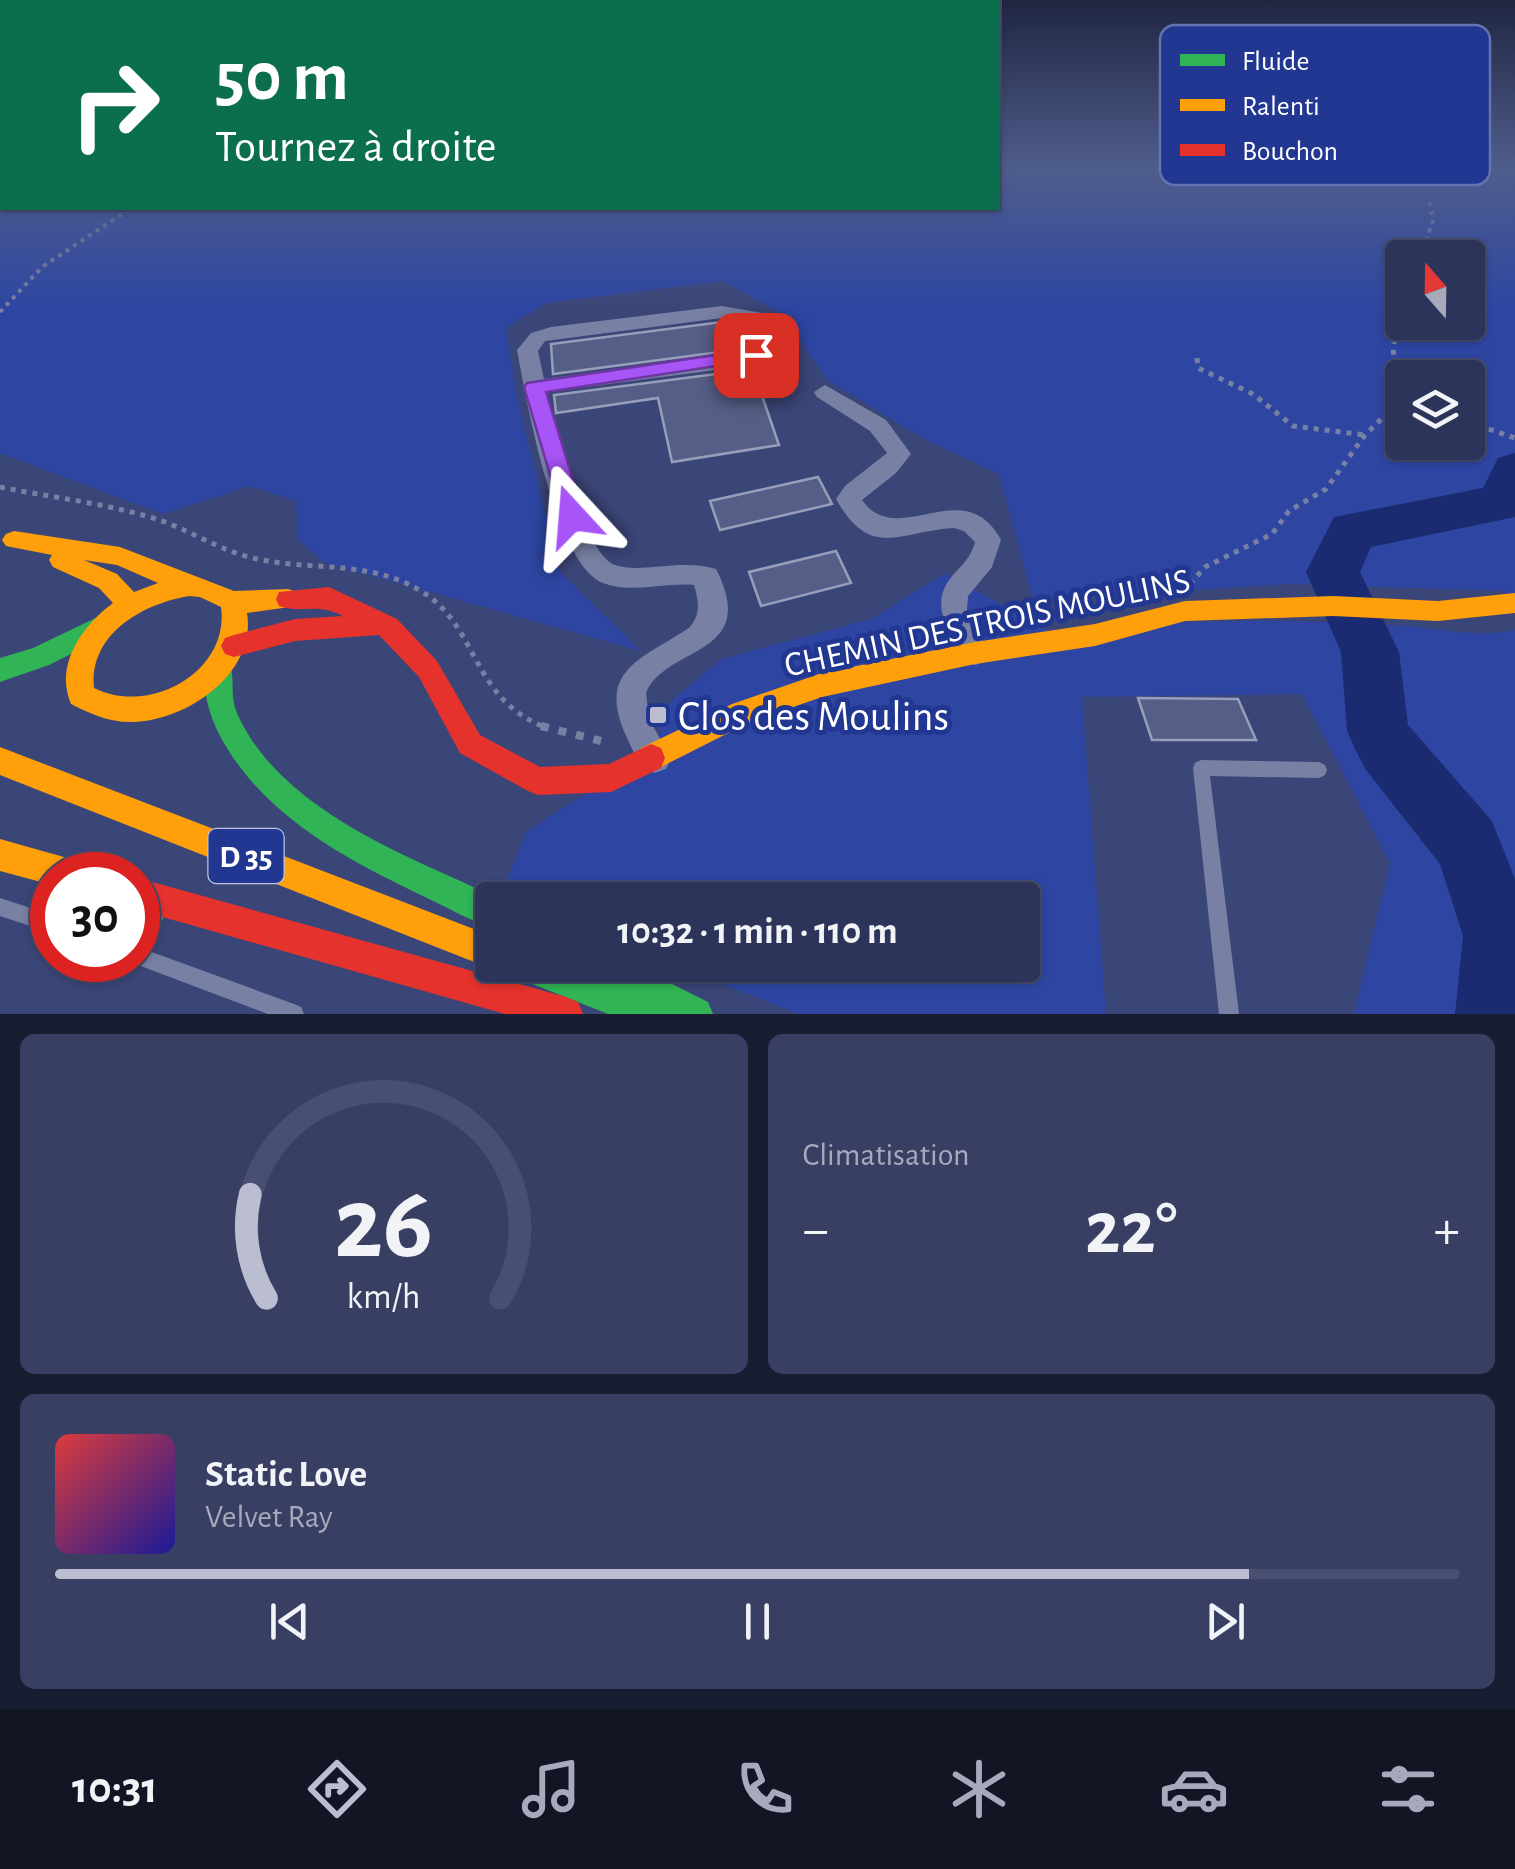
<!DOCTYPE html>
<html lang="fr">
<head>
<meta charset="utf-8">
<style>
  body { margin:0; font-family:"Alegreya Sans",sans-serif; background:#383f63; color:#f1f3f6; height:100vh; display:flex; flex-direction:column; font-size:38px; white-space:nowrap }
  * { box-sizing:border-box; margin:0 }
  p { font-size:32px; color:#a6aabb }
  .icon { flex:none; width:55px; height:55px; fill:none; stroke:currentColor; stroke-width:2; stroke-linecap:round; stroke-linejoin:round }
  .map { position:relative; height:1014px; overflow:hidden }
  .sheet { display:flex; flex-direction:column; gap:20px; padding:20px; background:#181d32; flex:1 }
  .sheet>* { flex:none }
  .banner { position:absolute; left:0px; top:0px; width:1000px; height:210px; box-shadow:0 2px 8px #0004,0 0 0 2px #484f70; background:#0b6e4f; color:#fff; overflow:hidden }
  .needle { width:65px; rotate:340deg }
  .controls { position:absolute; left:1385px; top:240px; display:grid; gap:20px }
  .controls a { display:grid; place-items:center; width:100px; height:100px; border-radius:10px; background:#2c345a; box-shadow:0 2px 8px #0004,0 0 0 2px #484f70; font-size:50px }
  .speed { position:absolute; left:30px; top:852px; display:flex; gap:20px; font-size:50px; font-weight:700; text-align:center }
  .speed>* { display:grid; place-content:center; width:130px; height:130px; border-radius:50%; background:#2c345a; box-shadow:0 2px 8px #0004,0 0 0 2px #484f70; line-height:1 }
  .speed .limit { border:15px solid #d22; background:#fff; color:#111 }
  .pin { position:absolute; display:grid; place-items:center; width:85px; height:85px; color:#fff; margin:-42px; border-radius:20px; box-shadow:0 5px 15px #0006 }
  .me { position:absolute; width:110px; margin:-55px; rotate:341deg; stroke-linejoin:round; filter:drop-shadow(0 0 8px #0008) }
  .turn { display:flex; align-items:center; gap:35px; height:210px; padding:0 50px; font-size:45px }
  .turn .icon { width:130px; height:130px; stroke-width:2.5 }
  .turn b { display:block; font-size:70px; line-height:85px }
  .big { font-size:75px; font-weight:700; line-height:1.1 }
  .sheet .widget { flex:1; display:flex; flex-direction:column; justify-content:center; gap:15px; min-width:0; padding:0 35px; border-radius:15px; background:#383f63 }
  .sheet .dial { align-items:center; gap:0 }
  .dial svg { height:260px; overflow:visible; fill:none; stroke:#484f70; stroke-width:7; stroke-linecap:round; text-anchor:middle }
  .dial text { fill:#f1f3f6; stroke:none }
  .song { display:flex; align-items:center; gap:30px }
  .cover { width:120px; height:120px; border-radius:15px; background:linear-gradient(135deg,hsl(0 70% 55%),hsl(240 70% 35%)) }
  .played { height:10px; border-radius:5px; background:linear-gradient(90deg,#babed0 85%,#484f70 85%) }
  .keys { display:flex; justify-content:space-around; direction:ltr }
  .heat { display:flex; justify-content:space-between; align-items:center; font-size:55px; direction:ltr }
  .sheet .tiles { flex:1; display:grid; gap:20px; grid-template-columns:1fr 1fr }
  .widget:last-child { grid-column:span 2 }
  .trip { position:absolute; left:475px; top:882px; width:565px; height:100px; border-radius:10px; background:#2c345a; box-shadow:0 2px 8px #0004,0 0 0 2px #484f70; font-weight:700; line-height:100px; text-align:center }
  .tab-bar { display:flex; height:160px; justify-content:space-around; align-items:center; background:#121524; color:#a6aabb }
  .tab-bar .icon { width:70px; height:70px }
  .tab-bar .active { color:#babed0 }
  .tab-bar b { font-size:45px; color:#f1f3f6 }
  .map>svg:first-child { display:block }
</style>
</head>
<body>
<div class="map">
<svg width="1515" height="1014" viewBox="0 0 1515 1014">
  <rect width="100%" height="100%" fill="#3b4678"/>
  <path fill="#2e46a2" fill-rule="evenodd" d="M 0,168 L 2,208 L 998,208 L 998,168 L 1515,168 L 1515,597 L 1503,591 L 1292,584 L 1033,600 L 999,474 L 926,440 L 827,380 L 783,315 L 723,281 L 546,303 L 506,328 L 517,397 L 560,572 L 641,651 L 323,562 L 298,539 L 296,501 L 249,486 L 163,514 L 0,453 ZM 1402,258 L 1468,258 L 1468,322 L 1402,322 ZM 1402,378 L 1468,378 L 1468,442 L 1402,442 Z
    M 945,573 L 1059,637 C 1165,616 1286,620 1394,625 C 1434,627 1475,639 1515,630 L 1515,1014 L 1354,1014 L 1390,863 L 1302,694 L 1082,697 L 1106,1014 L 798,1014 L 675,965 L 1022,965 L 1022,900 L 511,900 L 501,896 L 526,832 L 575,800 L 658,756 L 662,709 L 721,659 L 871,619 Z"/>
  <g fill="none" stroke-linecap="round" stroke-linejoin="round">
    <path fill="#1b2b71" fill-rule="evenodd" d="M 1515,453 L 1515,517 L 1371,547 L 1360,572 L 1399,652 L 1408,725 L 1492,821 L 1515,879 L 1515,1014 L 1455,1014 L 1463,936 L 1440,864 L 1366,770 L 1356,751 L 1347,731 L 1341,652 L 1306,572 L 1334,517 L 1483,488 L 1498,458 Z"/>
  </g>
  <path fill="#555e86" stroke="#979eb9" stroke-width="2.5" d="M 722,322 L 736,324 L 747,346 L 735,350 L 553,374 L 551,344 Z
    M 782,356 L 793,376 L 758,384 L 779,445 L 672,462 L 658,398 L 556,413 L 554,395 L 739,371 Z
    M 818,477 L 832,504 L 720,530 L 710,501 Z
    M 836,551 L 851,583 L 761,606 L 749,572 Z
    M 1138,698 L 1238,699 L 1256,740 L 1152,740 Z"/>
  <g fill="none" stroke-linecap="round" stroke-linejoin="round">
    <path stroke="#7881a3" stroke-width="4" stroke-dasharray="4 5" stroke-linecap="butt" d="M 1421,258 L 1433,220 L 1429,199
      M 0,312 L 42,267 L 131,208
      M 1399,316 L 1402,303"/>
    <path stroke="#7881a3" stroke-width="5" stroke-dasharray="5 6" stroke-linecap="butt" d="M 1197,358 L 1198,368 L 1253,394 L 1293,426 L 1365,435
      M 1468,422 L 1515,438
      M 0,487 C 54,498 113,504 165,522 C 196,534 224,552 257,559 C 313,571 370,560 421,591 C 480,627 470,699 547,728
      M 1190,584 L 1205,567 L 1272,534 L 1289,511 L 1326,489 L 1365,435 L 1398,403 L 1393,348 L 1400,313"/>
    <path stroke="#7881a3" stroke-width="8" stroke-dasharray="8 10" stroke-linecap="butt" d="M 541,726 L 601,741"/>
    <path fill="#7881a3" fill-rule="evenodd" d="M 1201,760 L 1319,762 L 1325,765 L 1327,770 L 1325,775 L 1319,778 L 1210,776 L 1239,1014 L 1219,1014 L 1193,768 L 1195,763 Z
      M 0,898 L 52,915 L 52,933 L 0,916 Z
      M 156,906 L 162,909 L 165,915 C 160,926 149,941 138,945 L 138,923 L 150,909 Z
      M 138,947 L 294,1004 L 301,1007 L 304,1014 L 268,1014 L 138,965 L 130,960 L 138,960 Z"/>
    <path fill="#7881a3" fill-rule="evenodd" d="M 722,306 L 762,313 L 780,337 L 766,357 L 739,367 L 547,392 C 555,425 582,553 615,565 C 641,574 680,558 716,569 C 761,657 666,645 646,693 L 649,719 L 671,758 L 666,769 L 655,773 C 640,767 634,753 627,738 C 595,670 642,659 689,628 C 701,614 699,602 694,585 C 665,582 631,594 603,583 C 555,565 526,398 517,350 L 531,333 L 551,327 ZM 722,318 L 749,322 L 760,337 L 751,348 L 736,354 L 544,379 L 538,351 L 545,341 Z
      M 825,385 L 886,420 L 911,454 L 896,473 L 862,500 C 898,551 964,471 1001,540 L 992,567 L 968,596 L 967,610 L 989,653 L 985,662 L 975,665 L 965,662 C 950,632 927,605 953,575 C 963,564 971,557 975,542 L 964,531 L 954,528 C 899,531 871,561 836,499 L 845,486 L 887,453 L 870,431 L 817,397 L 814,392 Z"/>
    <path fill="#30b455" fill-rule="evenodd" d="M 104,614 L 113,617 L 117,625 L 113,633 L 49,665 L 0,682 L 0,658 L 33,648 Z
      M 219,655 L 228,659 C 235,673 231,689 234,704 C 237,716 245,729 251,739 C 306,821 417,860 502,900 L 492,900 L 492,928 C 469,920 446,907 423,896 C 343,858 260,814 218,732 C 208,711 199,682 210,659 Z
      M 510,965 L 571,965 L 583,970 L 581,965 L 634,965 L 708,1002 L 713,1014 L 608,1014 L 515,977 Z"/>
    <path fill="#ff9f0a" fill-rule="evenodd" d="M 14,531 L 120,547 L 234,591 L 288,589 L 297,592 L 300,599 L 297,606 L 247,613 C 257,673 186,722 130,722 C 108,722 91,714 71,704 C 54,665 83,625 113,603 L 99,588 L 53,567 L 49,560 L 52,555 L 6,546 L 2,540 L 6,534 ZM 84,560 L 117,565 L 158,583 L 134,592 L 117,574 ZM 189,596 L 200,597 L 221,607 C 230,672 149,716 94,688 C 89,634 142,604 189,596 Z
      M 1515,593 L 1515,613 L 1438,621 L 1333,616 L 1185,621 L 1095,646 L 975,664 L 822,697 L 750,722 L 651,772 L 641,768 L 637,758 L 641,748 L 732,704 L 822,673 L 975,642 L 1095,624 L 1185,601 L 1333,596 L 1438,601 Z
      M 0,747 L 492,936 L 492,965 L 501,965 L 492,969 L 0,775 Z
      M 0,839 L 71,859 L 82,864 L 87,875 L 52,875 L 52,885 L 0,871 Z"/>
    <path fill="#e5322d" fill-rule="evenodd" d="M 329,587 L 397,619 L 437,661 L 480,735 L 540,767 L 609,764 L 651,744 L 661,748 L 665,758 L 661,768 L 611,792 L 538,795 L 528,791 L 460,753 L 419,677 L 379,635 L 295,641 L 234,657 L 225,654 L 221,646 L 225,638 L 234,635 L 295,619 L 343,616 C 316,602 304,614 279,606 L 276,599 L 279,592 Z
      M 138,878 L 566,997 L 578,1002 L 583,1014 L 505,1014 L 138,910 Z"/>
  </g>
  <linearGradient id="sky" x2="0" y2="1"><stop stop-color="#202642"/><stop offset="0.54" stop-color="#4f5d8b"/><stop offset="1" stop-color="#4f5d8b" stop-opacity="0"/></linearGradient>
  <rect width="1515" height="310" fill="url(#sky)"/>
  <path fill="#a855f7" stroke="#6d37a1" stroke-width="2.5" d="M 756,349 L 762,351 L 762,359 L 546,392 L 584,516 L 572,524 L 564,522 L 524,387 L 527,383 Z"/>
  <rect fill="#babed0" stroke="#223791" stroke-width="4" x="648" y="705" width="20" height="20" rx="5"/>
  <g text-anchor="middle" stroke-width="10" stroke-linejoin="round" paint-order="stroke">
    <rect fill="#223791" stroke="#bdc3de" stroke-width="2.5" x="208.5" y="829" width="75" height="54" rx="8"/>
    <g font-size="32" font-weight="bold" fill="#fff">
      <text x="246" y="867">D 35</text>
    </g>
    <g font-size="35" fill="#fff" stroke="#223791">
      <text transform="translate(987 622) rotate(-12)" y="12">CHEMIN DES TROIS MOULINS</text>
    </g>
    <g font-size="42" fill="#fff" stroke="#223791" text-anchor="start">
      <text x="678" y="730">Clos des Moulins</text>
    </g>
  </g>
  <rect x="1160" y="25" width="330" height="160" rx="15" fill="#223791" stroke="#6473b2" stroke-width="2.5"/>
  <rect x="1180" y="54" width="45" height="12" fill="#30b455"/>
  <rect x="1180" y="99" width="45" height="12" fill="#ff9f0a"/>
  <rect x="1180" y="144" width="45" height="12" fill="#e5322d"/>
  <g font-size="28" fill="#fff">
    <text x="1242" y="70">Fluide</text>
    <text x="1242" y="115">Ralenti</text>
    <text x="1242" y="160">Bouchon</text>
  </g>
</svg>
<div class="controls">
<a><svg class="needle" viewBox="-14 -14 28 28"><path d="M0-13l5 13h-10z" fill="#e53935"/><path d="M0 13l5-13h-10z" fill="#a6aabb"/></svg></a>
<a><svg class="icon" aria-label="layers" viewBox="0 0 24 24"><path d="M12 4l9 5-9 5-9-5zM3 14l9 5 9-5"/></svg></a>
</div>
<div class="speed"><div class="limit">30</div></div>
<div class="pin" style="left:756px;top:355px;background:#d93025"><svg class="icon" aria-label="arrive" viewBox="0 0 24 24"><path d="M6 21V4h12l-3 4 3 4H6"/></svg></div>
<svg class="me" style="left:572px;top:516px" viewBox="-20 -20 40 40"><path d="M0-17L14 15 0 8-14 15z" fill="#a855f7" stroke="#fff" stroke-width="4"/></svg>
<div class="trip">10:32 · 1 min · 110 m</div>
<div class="banner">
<div class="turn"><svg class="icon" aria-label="right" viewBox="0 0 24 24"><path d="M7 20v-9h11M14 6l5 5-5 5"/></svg><div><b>50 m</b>Tournez à droite</div></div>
</div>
</div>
<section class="sheet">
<div class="tiles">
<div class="widget dial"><svg viewBox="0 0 100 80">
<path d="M14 69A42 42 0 1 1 86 69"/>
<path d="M14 69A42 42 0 0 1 9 37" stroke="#babed0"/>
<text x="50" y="56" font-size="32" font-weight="700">26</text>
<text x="50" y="72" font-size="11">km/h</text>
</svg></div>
<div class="widget"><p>Climatisation</p>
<div class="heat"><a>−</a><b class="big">22°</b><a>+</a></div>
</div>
<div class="widget">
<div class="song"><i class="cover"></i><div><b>Static Love</b><p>Velvet Ray</p></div></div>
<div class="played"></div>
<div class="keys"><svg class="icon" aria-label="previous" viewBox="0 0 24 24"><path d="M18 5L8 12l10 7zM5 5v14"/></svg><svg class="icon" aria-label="pause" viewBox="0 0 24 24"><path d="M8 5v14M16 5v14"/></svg><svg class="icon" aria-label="next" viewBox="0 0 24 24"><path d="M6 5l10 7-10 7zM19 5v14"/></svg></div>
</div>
</div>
</section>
<nav class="tab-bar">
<b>10:31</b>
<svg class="icon active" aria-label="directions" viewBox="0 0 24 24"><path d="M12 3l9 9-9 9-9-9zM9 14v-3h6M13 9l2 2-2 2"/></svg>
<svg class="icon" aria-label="music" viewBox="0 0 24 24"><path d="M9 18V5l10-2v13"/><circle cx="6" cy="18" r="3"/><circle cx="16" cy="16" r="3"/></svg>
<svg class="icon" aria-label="phone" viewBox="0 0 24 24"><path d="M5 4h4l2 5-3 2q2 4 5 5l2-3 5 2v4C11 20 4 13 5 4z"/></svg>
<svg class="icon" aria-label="climate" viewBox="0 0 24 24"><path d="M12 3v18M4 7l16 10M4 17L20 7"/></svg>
<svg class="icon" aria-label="car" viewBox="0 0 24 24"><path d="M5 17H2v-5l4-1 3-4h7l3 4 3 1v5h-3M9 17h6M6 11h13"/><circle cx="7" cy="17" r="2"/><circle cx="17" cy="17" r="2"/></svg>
<svg class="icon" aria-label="filters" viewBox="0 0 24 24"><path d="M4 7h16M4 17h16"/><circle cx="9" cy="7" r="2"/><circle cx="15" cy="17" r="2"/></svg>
</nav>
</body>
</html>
